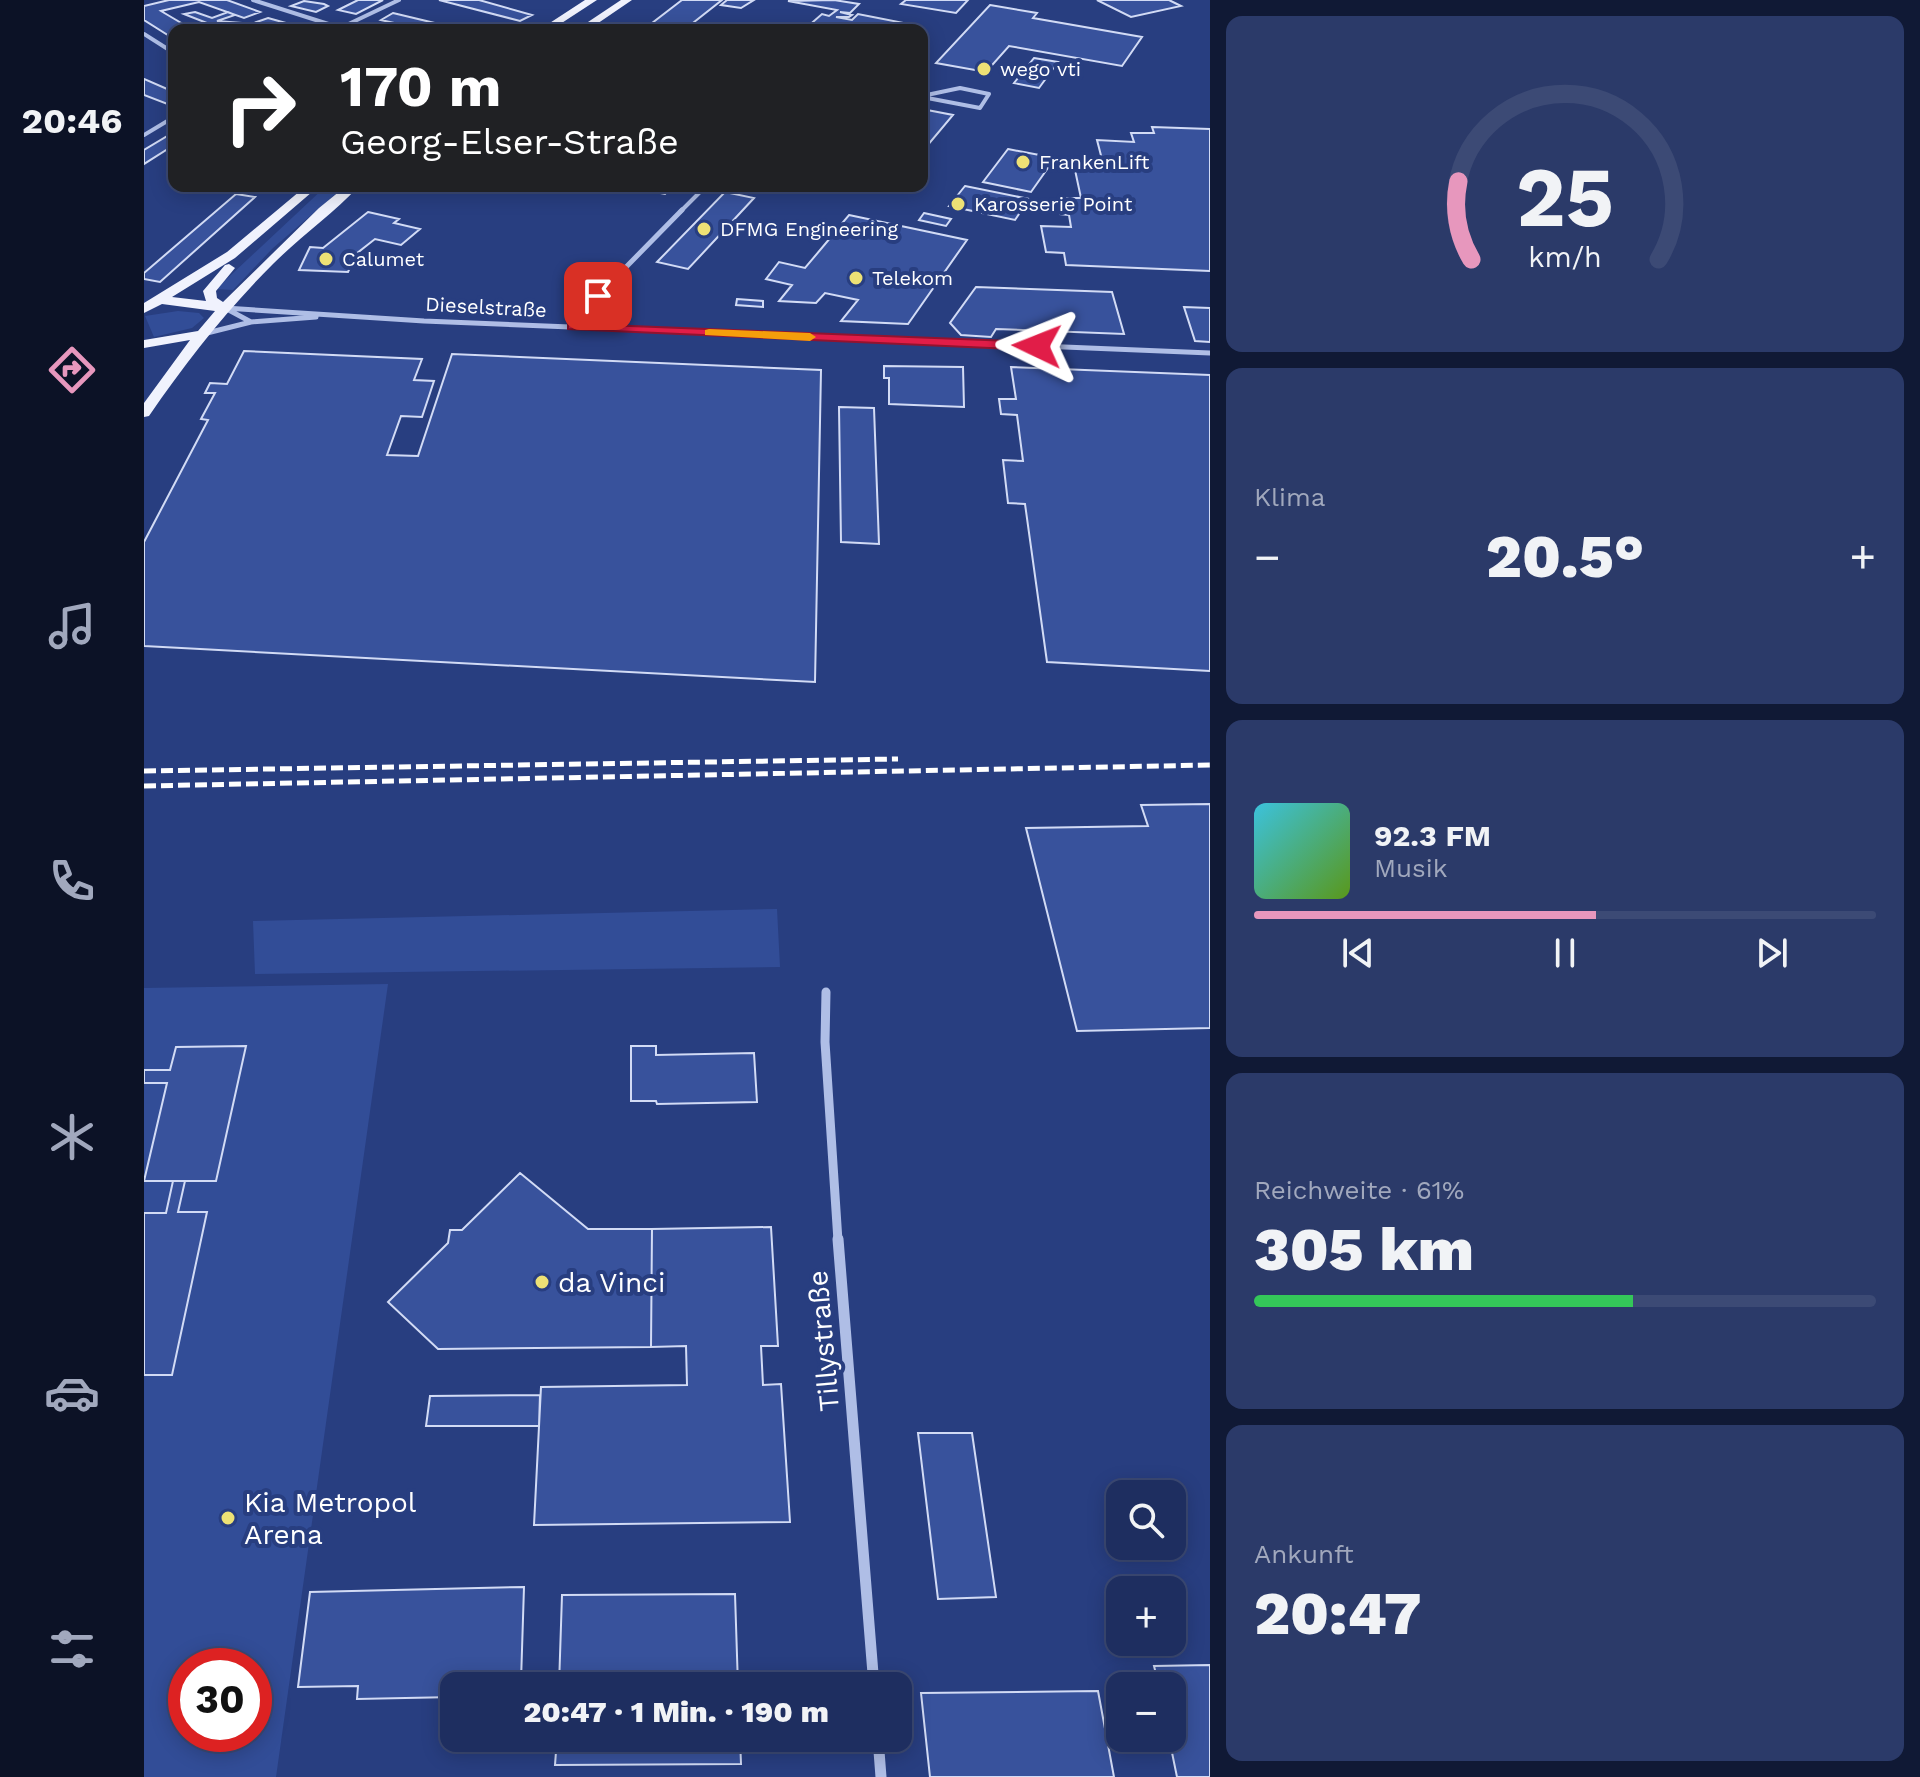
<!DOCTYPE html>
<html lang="de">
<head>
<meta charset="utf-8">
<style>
  body { margin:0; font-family:"Work Sans",sans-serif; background:#2b3a69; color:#f1f3f6; height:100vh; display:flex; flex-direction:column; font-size:30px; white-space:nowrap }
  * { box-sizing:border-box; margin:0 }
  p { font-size:26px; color:#a1a8bd }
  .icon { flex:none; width:44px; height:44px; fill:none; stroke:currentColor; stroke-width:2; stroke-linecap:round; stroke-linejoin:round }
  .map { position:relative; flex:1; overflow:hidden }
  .details { display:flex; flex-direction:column; gap:16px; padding:16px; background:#101935; width:710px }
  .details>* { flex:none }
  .hud { position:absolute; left:24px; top:24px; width:760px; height:168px; border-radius:16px; box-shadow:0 4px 20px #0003,0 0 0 2px #3c4a75; background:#202124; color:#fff; overflow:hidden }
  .buttons { position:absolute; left:962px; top:1480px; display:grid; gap:16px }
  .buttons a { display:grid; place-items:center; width:80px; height:80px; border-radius:16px; background:#1e2e60; box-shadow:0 4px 20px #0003,0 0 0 2px #3c4a75; font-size:40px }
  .speed { position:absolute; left:24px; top:1648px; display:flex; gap:16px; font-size:40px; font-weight:700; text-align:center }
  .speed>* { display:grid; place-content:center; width:104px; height:104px; border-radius:50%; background:#1e2e60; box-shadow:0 4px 20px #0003,0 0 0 2px #3c4a75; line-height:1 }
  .speed .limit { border:12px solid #d22; background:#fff; color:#111 }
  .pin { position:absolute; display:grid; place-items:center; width:68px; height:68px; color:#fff; margin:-34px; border-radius:16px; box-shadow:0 4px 12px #0006 }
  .me { position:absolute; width:88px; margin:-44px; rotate:272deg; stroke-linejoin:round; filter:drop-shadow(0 0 6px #0008) }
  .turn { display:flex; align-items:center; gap:28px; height:168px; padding:0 40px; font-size:36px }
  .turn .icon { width:104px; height:104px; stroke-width:2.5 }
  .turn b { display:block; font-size:56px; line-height:68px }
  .big { font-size:60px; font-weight:800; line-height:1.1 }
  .details .card { flex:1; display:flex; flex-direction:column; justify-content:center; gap:12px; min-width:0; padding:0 28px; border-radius:16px; background:#2b3a69 }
  .details .dial { align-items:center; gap:0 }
  .dial svg { height:208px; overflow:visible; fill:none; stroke:#3c4a75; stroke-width:7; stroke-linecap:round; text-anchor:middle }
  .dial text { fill:#f1f3f6; stroke:none }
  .song { display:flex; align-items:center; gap:24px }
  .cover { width:96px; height:96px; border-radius:12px; background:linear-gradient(135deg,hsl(190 70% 55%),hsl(90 70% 35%)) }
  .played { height:8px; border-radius:4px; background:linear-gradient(90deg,#e797bd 55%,#3c4a75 55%) }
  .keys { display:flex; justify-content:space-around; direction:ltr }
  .heat { display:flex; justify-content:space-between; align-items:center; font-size:44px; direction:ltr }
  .charge { height:12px; border-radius:6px; background:linear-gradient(90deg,#34c759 61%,#3c4a75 0) }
  .trip { position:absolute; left:296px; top:1672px; width:472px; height:80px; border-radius:16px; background:#1e2e60; box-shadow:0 4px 20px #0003,0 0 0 2px #3c4a75; font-weight:800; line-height:80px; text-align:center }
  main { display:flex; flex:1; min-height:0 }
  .tab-bar { display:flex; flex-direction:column; width:144px; justify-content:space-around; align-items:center; background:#0c1226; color:#a1a8bd }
  .tab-bar .icon { width:56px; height:56px }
  .tab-bar .on { color:#e797bd }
  .tab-bar b { font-size:36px; color:#f1f3f6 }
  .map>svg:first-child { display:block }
</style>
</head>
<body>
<main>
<nav class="tab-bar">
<b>20:46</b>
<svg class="icon on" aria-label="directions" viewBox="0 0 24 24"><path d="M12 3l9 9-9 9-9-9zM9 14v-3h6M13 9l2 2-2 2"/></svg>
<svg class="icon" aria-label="music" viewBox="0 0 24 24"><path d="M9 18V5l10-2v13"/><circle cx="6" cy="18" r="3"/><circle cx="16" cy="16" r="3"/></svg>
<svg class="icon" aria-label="phone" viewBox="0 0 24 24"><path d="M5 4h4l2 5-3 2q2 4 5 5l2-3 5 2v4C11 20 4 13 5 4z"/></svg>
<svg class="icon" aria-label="climate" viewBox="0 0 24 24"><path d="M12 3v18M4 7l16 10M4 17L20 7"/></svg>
<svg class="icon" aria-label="car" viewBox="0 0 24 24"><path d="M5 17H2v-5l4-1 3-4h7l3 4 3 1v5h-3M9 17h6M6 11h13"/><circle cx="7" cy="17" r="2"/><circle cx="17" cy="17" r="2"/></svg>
<svg class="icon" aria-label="filters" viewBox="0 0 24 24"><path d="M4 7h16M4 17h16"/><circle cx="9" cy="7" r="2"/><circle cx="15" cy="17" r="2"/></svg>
</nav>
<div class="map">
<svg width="1066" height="1777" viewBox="0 0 1066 1777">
  <rect width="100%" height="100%" fill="#283e80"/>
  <path fill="#324d97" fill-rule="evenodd" d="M 182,186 L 201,186 L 129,248 L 89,290 L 72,289 Z
    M 34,311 L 55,313 L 60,318 L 48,328 L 10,337 L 1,316 Z
    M 633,909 L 636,967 L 111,974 L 109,921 Z
    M 244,984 L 132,1777 L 0,1777 L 0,988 ZM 42,1666 L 110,1666 L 110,1734 L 42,1734 Z"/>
  <path fill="#38529c" stroke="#d2dbf5" stroke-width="2" d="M 25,0 L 83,0 L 116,12 L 100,18 L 55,2 L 17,11 L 49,30 L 30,30 L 30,39 L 0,20 L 0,6 Z
    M 214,0 L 239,0 L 212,14 L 194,10 Z
    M 295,0 L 335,0 L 388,15 L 376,21 Z
    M 538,0 L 578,0 L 540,30 L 499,30 Z
    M 583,0 L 610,0 L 597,8 L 577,5 Z
    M 690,0 L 715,4 L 706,13 L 696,12 L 708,15 L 705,17 L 692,17 L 708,20 L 714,14 L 729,17 L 760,23 L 755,28 L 768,28 L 662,28 L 678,14 L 685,16 L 693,10 L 644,1 Z
    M 762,0 L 824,0 L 812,13 L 757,4 Z
    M 953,0 L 1025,0 L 1037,6 L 987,17 Z
    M 160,1 L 180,4 L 184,6 L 172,12 L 147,6 Z
    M 846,5 L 893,13 L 889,18 L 998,37 L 978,66 L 865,46 L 842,72 L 792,63 Z
    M 51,12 L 68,18 L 84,12 L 91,15 L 73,21 L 98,23 L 78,29 L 40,14 Z
    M 249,13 L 320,30 L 281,30 L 237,20 Z
    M 124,18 L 167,30 L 129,30 L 104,25 Z
    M 890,58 L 914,62 L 895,88 L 870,83 Z
    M 0,79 L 30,92 L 30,104 L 26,105 L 0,95 Z
    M 778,109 L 809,115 L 778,152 Z
    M 1008,127 L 1066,129 L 1066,271 L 922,265 L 920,253 L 902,252 L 897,226 L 927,227 L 925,215 L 916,214 L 914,203 L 922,204 L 921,198 L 937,198 L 931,170 L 961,171 L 953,140 L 990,142 L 987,133 L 1010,133 Z
    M 30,132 L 30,145 L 0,164 L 0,150 Z
    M 864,149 L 911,158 L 887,192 L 839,182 Z
    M 481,186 L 529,186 L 521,194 Z
    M 821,186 L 885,199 L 871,220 L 805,206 Z
    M 581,192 L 610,198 L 544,269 L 513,262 Z
    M 92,194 L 111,197 L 16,282 L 0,279 L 0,273 Z
    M 224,212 L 255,219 L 250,223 L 276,229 L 257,245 L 231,239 L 212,254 L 204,272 L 155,270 L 166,247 L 179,248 Z
    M 780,213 L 807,219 L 802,226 L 775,220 Z
    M 705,215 L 823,240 L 764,324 L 697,321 L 714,300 L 681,293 L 672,303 L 635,301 L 648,285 L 622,279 L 635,262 L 661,268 L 687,237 L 685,232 L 690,233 Z
    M 832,287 L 968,292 L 980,334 L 852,329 L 847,337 L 817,335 L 806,323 Z
    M 593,299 L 619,301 L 619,307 L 592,305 Z
    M 1040,307 L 1066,308 L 1066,342 L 1051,341 Z
    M 100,351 L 278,359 L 270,380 L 290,381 L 278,417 L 257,416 L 243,455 L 274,456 L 308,354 L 677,370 L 671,682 L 0,646 L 0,542 L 64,420 L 57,419 L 71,393 L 61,393 L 66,383 L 83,384 Z
    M 740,366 L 819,367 L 820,407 L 745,404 L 745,378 L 740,378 Z
    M 867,367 L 1066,375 L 1066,671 L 903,662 L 881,504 L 864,503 L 859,460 L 879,461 L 873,415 L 857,414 L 855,399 L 872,399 Z
    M 695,407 L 730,408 L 735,544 L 697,542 Z
    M 1066,804 L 1066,1028 L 933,1031 L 882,828 L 1004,826 L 997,805 Z
    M 102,1046 L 72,1181 L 0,1181 L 23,1083 L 0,1083 L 0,1070 L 26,1070 L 32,1047 Z
    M 487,1046 L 512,1046 L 512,1055 L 610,1053 L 613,1102 L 513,1104 L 512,1101 L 487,1101 Z
    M 376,1173 L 444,1229 L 508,1229 L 507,1347 L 294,1349 L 244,1302 L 304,1243 L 306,1230 L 318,1230 Z
    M 29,1181 L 41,1181 L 34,1212 L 63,1212 L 28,1375 L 0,1375 L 0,1213 L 22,1213 Z
    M 627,1227 L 634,1346 L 617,1346 L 619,1385 L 637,1384 L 646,1522 L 390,1525 L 397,1387 L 543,1385 L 542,1346 L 507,1347 L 508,1229 Z
    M 396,1395 L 395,1426 L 282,1426 L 286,1396 Z
    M 774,1433 L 828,1433 L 852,1597 L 794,1599 Z
    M 380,1587 L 377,1681 L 324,1683 L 322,1686 L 310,1686 L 310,1697 L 213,1699 L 214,1686 L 154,1687 L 166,1592 Z
    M 591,1594 L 594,1686 L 415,1686 L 418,1595 Z
    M 1066,1665 L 1066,1777 L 1033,1777 L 1025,1738 L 1028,1738 L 1028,1686 L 1015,1686 L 1010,1666 Z
    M 954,1691 L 970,1777 L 786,1777 L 777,1693 Z
    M 413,1738 L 596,1738 L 597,1764 L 411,1765 Z"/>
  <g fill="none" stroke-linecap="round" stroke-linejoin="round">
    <path stroke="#afbee6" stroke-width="4" d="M 109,0 L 197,28
      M 192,30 L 255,0
      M 0,34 L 30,53
      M 778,96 L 816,88 L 845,94 L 836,108 L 778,97
      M 0,135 L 30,117
      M 536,212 L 562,186"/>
    <path stroke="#afbee6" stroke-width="5" d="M 81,308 L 280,321 L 1066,353
      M 81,308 L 107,322
      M 428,327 L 436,314 L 538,210
      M 59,334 L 107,322 L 172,317"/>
    <path stroke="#afbee6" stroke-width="9" d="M 682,992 L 681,1042 L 694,1241"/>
    <path stroke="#afbee6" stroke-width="11" d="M 694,1239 L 730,1686
      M 734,1738 L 737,1777"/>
    <path fill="#f0f2fd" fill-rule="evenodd" d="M 441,0 L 453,0 L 407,30 L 395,30 Z
      M 477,0 L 488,0 L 444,30 L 432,30 Z
      M 162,186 L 175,186 L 91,258 L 28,297 L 62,301 L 59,291 L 81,265 L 85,264 L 91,268 L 72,291 L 73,298 L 79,302 L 175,208 L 202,186 L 215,186 C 189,214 156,237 129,264 C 82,311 42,362 5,416 L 0,417 L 0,403 L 46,340 L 0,348 L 0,340 L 54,331 L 71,311 L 18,304 L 0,313 L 0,303 L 83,252 Z"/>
    <path stroke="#fff" stroke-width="5" stroke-dasharray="12 5" stroke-linecap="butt" d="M 0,771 L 754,759
      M 0,786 L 1066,765"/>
  </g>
  <path fill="#e11d48" stroke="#92132f" stroke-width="2" d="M 450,293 L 460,296 L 437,324 L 893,342 L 899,346 L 893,350 L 424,329 L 424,324 Z"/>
  <path fill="#f59e0b" d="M 565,329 L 666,333 L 672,337 L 666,341 L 561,335 L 561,330 Z"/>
  <g fill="#ede175" stroke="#283e80" stroke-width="3">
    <circle cx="840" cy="69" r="8"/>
    <circle cx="879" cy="162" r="8"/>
    <circle cx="814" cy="204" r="8"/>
    <circle cx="560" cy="229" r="8"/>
    <circle cx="182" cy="259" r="8"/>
    <circle cx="712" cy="278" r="8"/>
    <circle cx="398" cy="1282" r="8"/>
    <circle cx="84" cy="1518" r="8"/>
  </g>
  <g text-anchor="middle" stroke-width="8" stroke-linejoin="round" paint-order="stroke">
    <g font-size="20" fill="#fff" stroke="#283e80" text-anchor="start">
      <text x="856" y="76">wego vti</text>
      <text x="895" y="169">FrankenLift</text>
      <text x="830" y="211">Karosserie Point</text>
      <text x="576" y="236">DFMG Engineering</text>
      <text x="198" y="266">Calumet</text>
      <text x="728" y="285">Telekom</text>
    </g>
    <g font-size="20" fill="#fff" stroke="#283e80">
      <text transform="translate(342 307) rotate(3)" y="7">Dieselstraße</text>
    </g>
    <g font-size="28" fill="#fff" stroke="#283e80" text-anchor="start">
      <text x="414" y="1292">da Vinci</text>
      <text x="100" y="1512">Kia Metropol<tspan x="100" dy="32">Arena</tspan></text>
    </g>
    <g font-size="28" fill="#fff" stroke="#283e80">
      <text transform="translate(679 1341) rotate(-95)" y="10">Tillystraße</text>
    </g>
  </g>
</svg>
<div class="buttons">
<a><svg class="icon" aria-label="search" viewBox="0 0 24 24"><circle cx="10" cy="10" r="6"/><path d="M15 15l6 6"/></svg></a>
<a>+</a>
<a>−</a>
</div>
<div class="speed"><div class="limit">30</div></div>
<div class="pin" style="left:454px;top:296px;background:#d93025"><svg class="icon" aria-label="arrive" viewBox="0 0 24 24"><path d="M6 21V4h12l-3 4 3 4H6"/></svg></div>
<svg class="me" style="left:893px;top:346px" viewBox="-20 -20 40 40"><path d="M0-17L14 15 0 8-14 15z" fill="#e11d48" stroke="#fff" stroke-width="4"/></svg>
<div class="trip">20:47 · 1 Min. · 190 m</div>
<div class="hud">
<div class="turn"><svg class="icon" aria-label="right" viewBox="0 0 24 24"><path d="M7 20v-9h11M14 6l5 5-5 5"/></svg><div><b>170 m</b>Georg-Elser-Straße</div></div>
</div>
</div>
<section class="details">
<div class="card dial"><svg viewBox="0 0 100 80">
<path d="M14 69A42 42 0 1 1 86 69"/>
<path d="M14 69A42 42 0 0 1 9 39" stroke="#e797bd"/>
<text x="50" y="56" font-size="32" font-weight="700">25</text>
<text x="50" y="72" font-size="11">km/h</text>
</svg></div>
<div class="card"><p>Klima</p>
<div class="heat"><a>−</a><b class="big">20.5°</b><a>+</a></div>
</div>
<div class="card">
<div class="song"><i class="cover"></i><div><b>92.3 FM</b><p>Musik</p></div></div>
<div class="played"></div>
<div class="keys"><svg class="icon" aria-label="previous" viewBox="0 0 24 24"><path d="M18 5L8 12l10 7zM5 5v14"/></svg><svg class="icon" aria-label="pause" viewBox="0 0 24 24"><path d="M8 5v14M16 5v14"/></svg><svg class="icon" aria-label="next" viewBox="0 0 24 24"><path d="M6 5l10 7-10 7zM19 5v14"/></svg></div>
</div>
<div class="card"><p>Reichweite · 61%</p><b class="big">305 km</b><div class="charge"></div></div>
<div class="card"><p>Ankunft</p><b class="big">20:47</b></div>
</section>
</main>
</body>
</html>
